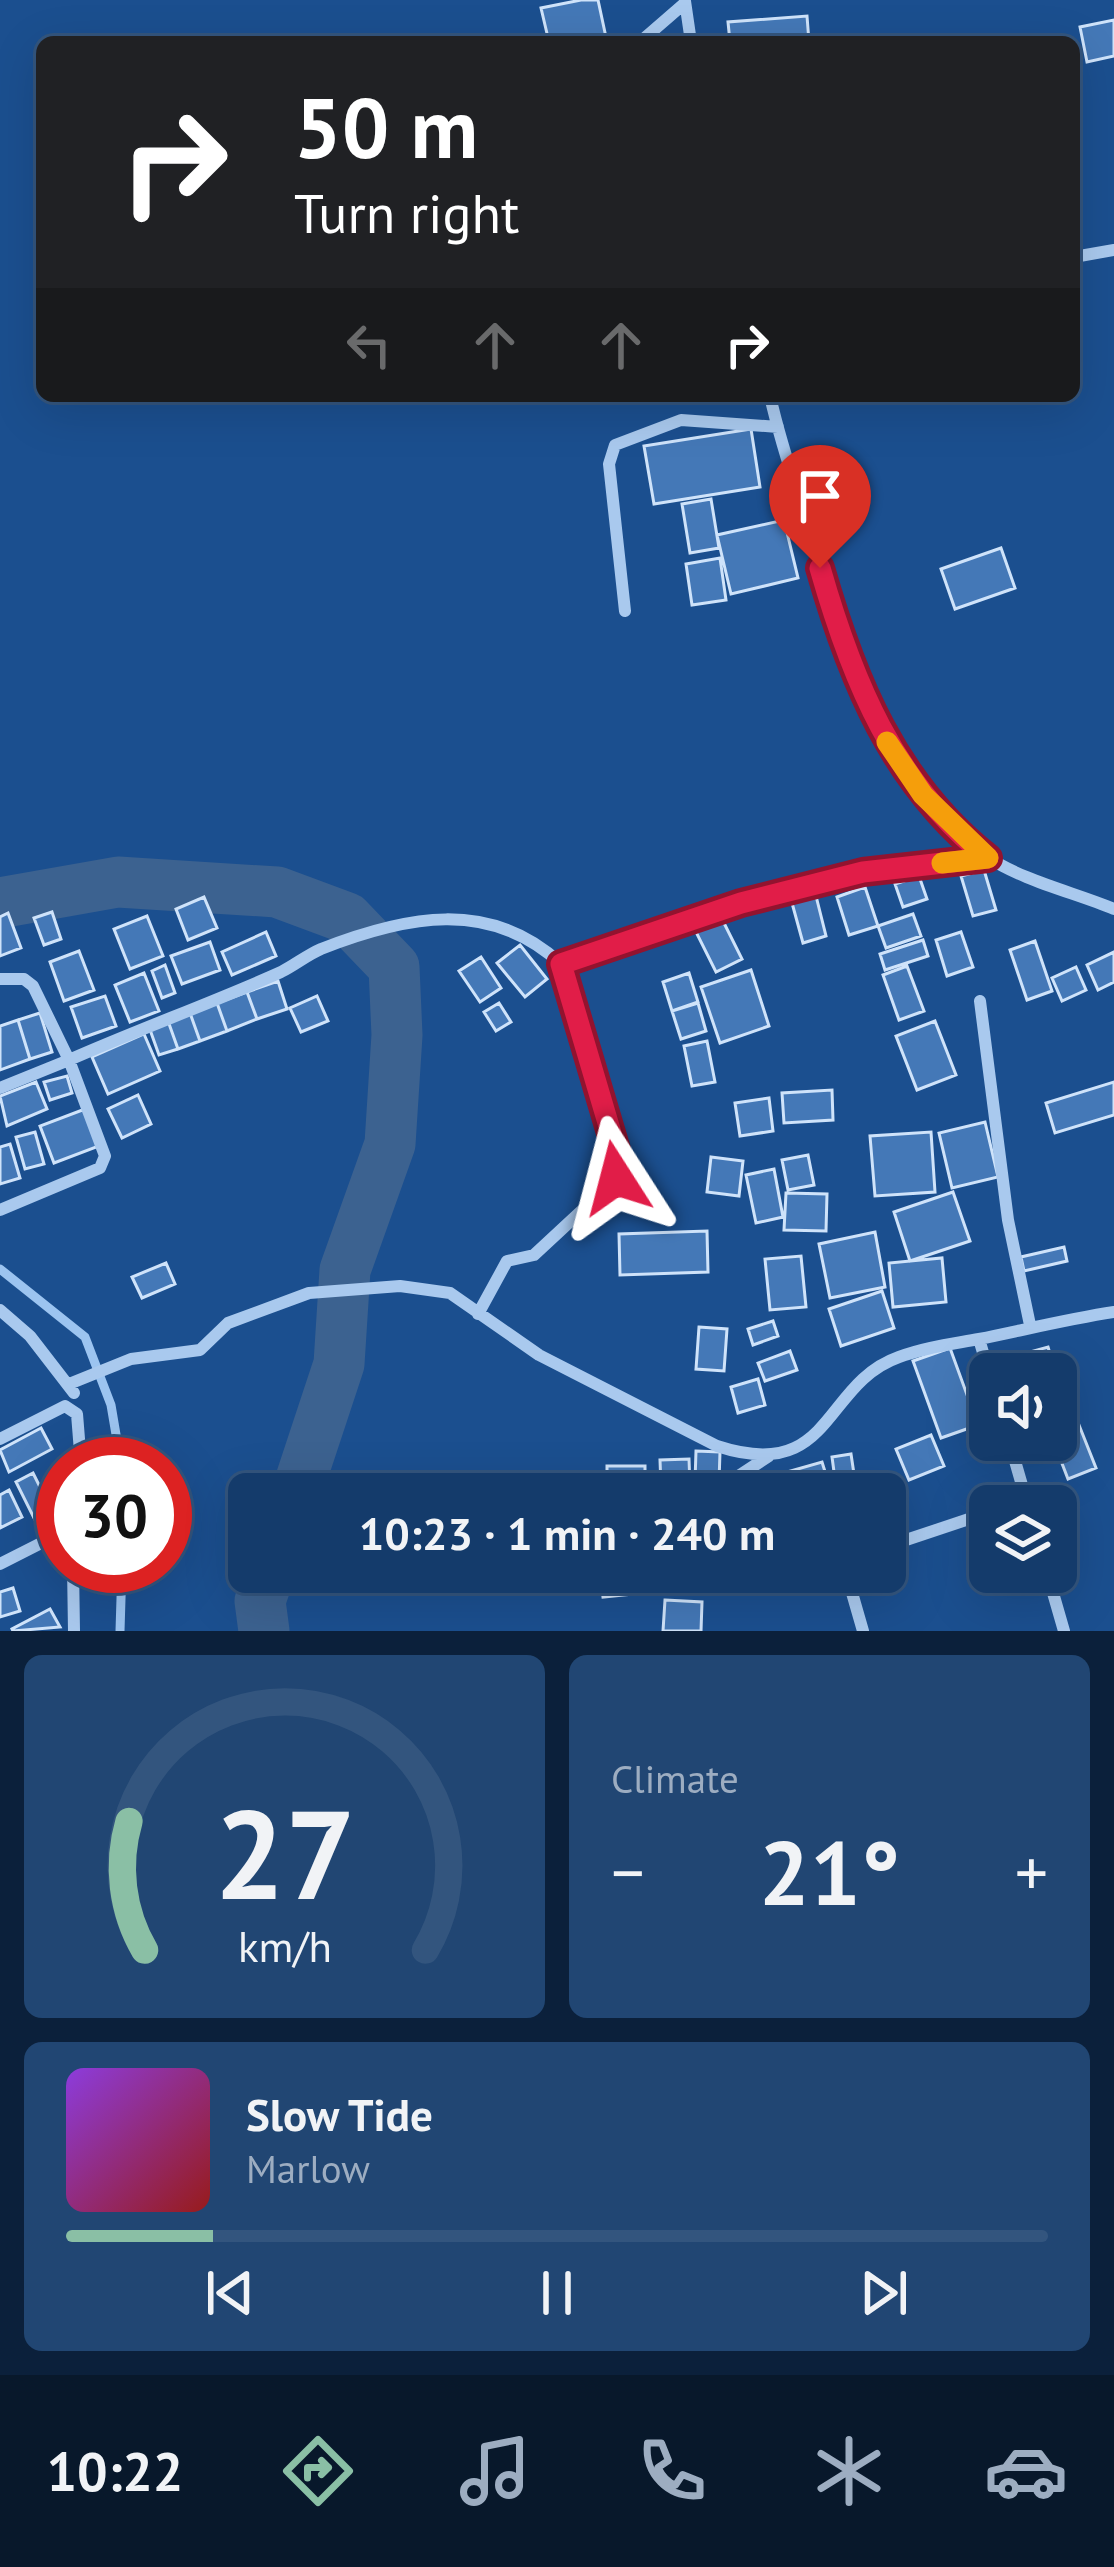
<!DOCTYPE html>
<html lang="en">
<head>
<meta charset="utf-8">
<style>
  body { margin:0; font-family:"PT Sans",sans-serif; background:#214673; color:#f1f3f6; height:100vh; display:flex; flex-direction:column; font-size:45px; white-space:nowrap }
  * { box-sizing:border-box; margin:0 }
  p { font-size:39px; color:#9dadc1 }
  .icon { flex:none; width:66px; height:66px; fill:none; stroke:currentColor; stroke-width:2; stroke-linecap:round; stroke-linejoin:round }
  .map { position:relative; height:1631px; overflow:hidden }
  .sheet { display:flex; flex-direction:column; gap:24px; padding:24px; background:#0b203b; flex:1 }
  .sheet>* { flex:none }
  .top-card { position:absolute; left:36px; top:36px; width:1044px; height:366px; border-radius:18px; box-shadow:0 12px 48px #0002,0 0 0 3px #33557e; background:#202124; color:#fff; overflow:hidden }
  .fabs { position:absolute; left:969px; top:1353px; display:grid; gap:24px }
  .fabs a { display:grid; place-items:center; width:108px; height:108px; border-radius:18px; background:#143b6b; box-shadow:0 12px 48px #0002,0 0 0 3px #33557e; font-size:60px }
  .speed { position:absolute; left:36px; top:1437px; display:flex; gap:24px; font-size:60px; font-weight:700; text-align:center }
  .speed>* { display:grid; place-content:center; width:156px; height:156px; border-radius:50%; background:#143b6b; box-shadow:0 12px 48px #0002,0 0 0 3px #33557e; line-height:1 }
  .speed .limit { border:18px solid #d22; background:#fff; color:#111 }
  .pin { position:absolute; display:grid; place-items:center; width:102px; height:102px; color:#fff; margin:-123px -51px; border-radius:50% 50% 50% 0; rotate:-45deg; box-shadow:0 0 12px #0007 }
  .pin .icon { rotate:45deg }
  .me { position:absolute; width:132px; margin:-66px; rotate:351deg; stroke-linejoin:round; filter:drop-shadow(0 0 9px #0008) }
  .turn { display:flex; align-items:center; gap:42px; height:252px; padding:0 60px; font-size:54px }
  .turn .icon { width:156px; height:156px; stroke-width:2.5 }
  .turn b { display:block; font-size:84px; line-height:102px }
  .lanes { display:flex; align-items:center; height:114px; padding:0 60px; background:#0003; justify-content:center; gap:60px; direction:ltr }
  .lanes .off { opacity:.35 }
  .big { font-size:90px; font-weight:800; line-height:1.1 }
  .sheet .card { flex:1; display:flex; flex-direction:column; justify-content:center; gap:18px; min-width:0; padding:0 42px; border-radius:18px; background:#214673 }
  .sheet .dial { align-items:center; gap:0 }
  .dial svg { height:312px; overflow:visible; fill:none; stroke:#33557e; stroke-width:7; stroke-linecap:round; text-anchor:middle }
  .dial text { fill:#f1f3f6; stroke:none }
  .song { display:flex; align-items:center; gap:36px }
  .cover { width:144px; height:144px; border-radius:18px; background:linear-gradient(135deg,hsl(270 70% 55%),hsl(0 70% 35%)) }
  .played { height:12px; border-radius:6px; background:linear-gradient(90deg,#8abfa5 15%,#33557e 15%) }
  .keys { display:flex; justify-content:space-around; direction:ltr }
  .heat { display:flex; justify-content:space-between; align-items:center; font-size:66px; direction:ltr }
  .sheet .tiles { flex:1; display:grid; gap:24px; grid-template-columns:1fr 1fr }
  .card:last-child { grid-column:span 2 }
  .trip { position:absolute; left:228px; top:1473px; width:678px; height:120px; border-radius:18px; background:#143b6b; box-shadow:0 12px 48px #0002,0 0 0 3px #33557e; font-weight:800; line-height:120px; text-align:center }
  .dock { display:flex; height:192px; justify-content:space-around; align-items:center; background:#08182b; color:#9dadc1 }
  .dock .icon { width:84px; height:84px }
  .dock .current { color:#8abfa5 }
  .dock b { font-size:54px; color:#f1f3f6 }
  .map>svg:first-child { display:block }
</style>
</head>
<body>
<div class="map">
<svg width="1114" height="1631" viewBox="0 0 1114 1631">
  <rect width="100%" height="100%" fill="#1b4f8f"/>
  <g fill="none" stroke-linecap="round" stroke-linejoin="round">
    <path stroke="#9cc4f0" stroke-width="9" d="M 0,1269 L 85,1337 L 111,1405 L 121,1464
      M 120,1631 L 122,1566"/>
    <path stroke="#3c6290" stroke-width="51" d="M 0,903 L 118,882 L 277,892 L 347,918 L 394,967 L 397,1035 L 390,1144 L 345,1270 L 339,1364 L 296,1494
      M 264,1631 L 260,1601 L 270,1572"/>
  </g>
  <path fill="#4478b7" stroke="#cfe3fa" stroke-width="3" d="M 581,0 L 598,0 L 607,42 L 549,42 L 541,8 Z
    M 807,16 L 809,42 L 730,42 L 728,22 Z
    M 1114,20 L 1114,56 L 1087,62 L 1080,27 Z
    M 751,429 L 760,487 L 654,504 L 644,446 Z
    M 711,499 L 719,548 L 690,553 L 682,504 Z
    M 784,520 L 798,578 L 731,594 L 717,535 Z
    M 1001,548 L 1015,588 L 955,609 L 941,569 Z
    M 720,558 L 726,600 L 692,605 L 686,564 Z
    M 984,870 L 996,910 L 973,916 L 961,876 Z
    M 919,876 L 927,899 L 903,907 L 895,884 Z
    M 865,887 L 878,926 L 849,935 L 837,897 Z
    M 816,896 L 826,936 L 803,943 L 792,903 Z
    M 204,897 L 217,928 L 188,940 L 176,909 Z
    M 52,912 L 61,939 L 44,945 L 34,918 Z
    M 8,913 L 21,948 L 0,956 L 0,917 Z
    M 913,914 L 921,936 L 886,948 L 878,926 Z
    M 147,916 L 163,956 L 130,969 L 114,929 Z
    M 721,917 L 742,959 L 716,972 L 695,930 Z
    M 266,932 L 276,956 L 232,975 L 222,952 Z
    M 961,932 L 973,967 L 947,976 L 936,940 Z
    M 923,940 L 928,956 L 885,970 L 880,954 Z
    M 1035,941 L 1052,991 L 1027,1000 L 1010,950 Z
    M 210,942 L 220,970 L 182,984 L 171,956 Z
    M 520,945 L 547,979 L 525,997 L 497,963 Z
    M 79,951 L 94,990 L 64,1001 L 50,962 Z
    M 1114,952 L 1114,982 L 1098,990 L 1087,965 Z
    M 481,957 L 501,988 L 480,1002 L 459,971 Z
    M 165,965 L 175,993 L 162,998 L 152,971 Z
    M 907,966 L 924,1011 L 899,1020 L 883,975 Z
    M 1076,967 L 1086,990 L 1062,1001 L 1052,978 Z
    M 751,970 L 769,1026 L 720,1043 L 701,987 Z
    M 144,973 L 159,1011 L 130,1022 L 115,985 Z
    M 689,973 L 698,1002 L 672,1011 L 663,982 Z
    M 278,981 L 287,1009 L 257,1019 L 247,992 Z
    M 247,992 L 257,1019 L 227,1031 L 217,1003 Z
    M 105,996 L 116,1026 L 82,1038 L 71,1007 Z
    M 317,996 L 328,1021 L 301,1032 L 290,1008 Z
    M 217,1003 L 227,1031 L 200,1041 L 190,1013 Z
    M 499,1003 L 511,1022 L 496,1031 L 484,1012 Z
    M 698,1003 L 706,1031 L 681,1039 L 672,1011 Z
    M 40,1013 L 52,1052 L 30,1059 L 18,1020 Z
    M 190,1013 L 200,1041 L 178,1049 L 168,1021 Z
    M 18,1020 L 30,1059 L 0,1070 L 0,1026 Z
    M 168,1021 L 178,1049 L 159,1055 L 149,1027 Z
    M 935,1021 L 956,1075 L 917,1090 L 896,1036 Z
    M 144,1034 L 160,1071 L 108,1094 L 92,1057 Z
    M 707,1041 L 715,1082 L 692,1086 L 684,1046 Z
    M 67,1076 L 72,1093 L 50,1100 L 44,1082 Z
    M 36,1082 L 47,1109 L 7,1126 L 0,1096 Z
    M 1114,1082 L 1114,1115 L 1055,1133 L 1046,1103 Z
    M 832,1090 L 833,1120 L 784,1123 L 782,1093 Z
    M 138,1095 L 151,1124 L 122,1138 L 108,1109 Z
    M 769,1098 L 773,1131 L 740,1136 L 735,1103 Z
    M 85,1109 L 99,1146 L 54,1163 L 40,1126 Z
    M 985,1122 L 998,1177 L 952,1188 L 939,1133 Z
    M 35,1132 L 44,1164 L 25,1169 L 16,1137 Z
    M 931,1132 L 935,1192 L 875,1196 L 870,1136 Z
    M 10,1144 L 20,1178 L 0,1184 L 0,1147 Z
    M 808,1155 L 814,1185 L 788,1190 L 782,1160 Z
    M 711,1157 L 743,1161 L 739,1196 L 707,1192 Z
    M 774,1169 L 783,1217 L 756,1223 L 746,1175 Z
    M 953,1192 L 970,1241 L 910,1261 L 894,1212 Z
    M 786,1193 L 827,1194 L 826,1231 L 784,1230 Z
    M 707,1231 L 708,1272 L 620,1275 L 619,1234 Z
    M 875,1232 L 885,1287 L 830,1298 L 819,1244 Z
    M 1064,1247 L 1067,1261 L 1024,1271 L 1021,1257 Z
    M 801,1256 L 806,1307 L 770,1310 L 765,1259 Z
    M 942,1258 L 946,1302 L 893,1307 L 889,1263 Z
    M 166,1263 L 175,1284 L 142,1298 L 132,1277 Z
    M 882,1291 L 894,1328 L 841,1346 L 829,1309 Z
    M 773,1321 L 778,1336 L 753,1345 L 748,1329 Z
    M 699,1327 L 727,1329 L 724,1371 L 696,1369 Z
    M 1048,1347 L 1056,1374 L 1021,1374 L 1015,1356 Z
    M 950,1348 L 978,1425 L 941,1438 L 913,1361 Z
    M 790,1351 L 797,1370 L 765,1381 L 758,1363 Z
    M 758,1379 L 765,1405 L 738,1413 L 731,1387 Z
    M 1079,1425 L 1096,1468 L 1068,1479 L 1053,1440 L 1056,1434 Z
    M 41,1428 L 52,1449 L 9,1472 L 0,1450 Z
    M 931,1435 L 944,1466 L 909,1480 L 896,1449 Z
    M 696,1451 L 720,1452 L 719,1482 L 695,1481 Z
    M 851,1454 L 857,1494 L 837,1494 L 832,1457 Z
    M 689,1459 L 690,1486 L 661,1487 L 660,1460 Z
    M 822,1462 L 832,1494 L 763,1494 L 759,1480 Z
    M 607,1466 L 645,1466 L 645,1494 L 607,1494 Z
    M 33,1473 L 57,1521 L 40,1530 L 16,1482 Z
    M 9,1490 L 22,1517 L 0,1528 L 0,1495 Z
    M 600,1572 L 652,1572 L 654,1592 L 603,1597 Z
    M 658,1572 L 698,1572 L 700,1588 L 660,1592 Z
    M 13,1588 L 20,1611 L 0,1617 L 0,1592 Z
    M 665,1600 L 702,1602 L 701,1631 L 663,1631 Z
    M 50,1609 L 60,1627 L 13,1631 L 12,1629 Z"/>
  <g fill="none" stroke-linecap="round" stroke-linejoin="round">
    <path stroke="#a9c9ee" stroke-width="12" d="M 685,1 L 691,42
      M 640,42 L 685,3
      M 1074,257 L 1114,250
      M 770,396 C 780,441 795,485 809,529 C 844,646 878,784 986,856 C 1023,881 1073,892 1114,909
      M 625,611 L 609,464 L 615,445 L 681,420 L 778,427
      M 0,979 L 24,979 L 33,986 L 69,1060 C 139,1029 212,1003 281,972 C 295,965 307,955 321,949 C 405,916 490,898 561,964 L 741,903 L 863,872 L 988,858
      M 980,1001 L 1008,1220 L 1030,1325
      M 0,1088 L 69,1060 L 105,1156 L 100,1168 L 0,1210
      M 0,1310 L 30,1336 L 74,1393
      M 478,1314 L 507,1261 L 534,1255 L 617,1178 L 619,1160 L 561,964
      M 979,1339 L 990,1376
      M 69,1384 L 131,1359 L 200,1350 L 228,1323 L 309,1293 L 400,1286 L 450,1293 L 539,1355 L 717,1446 C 833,1484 822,1384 899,1357 C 926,1347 952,1344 979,1339 C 1024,1330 1068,1319 1114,1312
      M 0,1439 L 65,1406 L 77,1414 L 81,1464
      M 1009,1440 L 1028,1506
      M 711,1494 L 769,1456
      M 885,1547 L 990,1512
      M 0,1564 L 63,1532
      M 73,1566 L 74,1631
      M 701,1572 L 707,1586 L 725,1589 L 791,1572
      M 846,1572 L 863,1631
      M 1047,1572 L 1064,1631"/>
  </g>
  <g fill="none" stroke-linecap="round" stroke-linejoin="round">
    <defs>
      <path id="route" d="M 616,1178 L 619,1160 L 561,964 L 741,903 L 863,872 L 988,858 C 894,784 852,680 820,568"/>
    </defs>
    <use href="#route" stroke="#92132f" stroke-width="30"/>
    <use href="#route" stroke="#e11d48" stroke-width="21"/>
    <path stroke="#f59e0b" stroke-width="21" d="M 887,742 L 923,795 L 988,858 L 942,863"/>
  </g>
</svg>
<div class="fabs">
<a><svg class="icon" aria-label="sound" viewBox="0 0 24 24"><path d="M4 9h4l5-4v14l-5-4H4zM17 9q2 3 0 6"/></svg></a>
<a><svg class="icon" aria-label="layers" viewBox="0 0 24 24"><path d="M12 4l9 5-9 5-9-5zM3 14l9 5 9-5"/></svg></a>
</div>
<div class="speed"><div class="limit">30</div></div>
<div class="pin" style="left:820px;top:568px;background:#d93025"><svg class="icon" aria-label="arrive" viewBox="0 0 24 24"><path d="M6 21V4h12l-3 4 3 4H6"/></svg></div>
<svg class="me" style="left:616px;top:1178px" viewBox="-20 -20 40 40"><path d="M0-17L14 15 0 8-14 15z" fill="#e11d48" stroke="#fff" stroke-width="4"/></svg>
<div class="trip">10:23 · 1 min · 240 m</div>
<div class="top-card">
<div class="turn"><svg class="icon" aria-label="right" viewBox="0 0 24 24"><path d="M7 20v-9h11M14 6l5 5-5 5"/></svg><div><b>50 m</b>Turn right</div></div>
<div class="lanes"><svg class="icon off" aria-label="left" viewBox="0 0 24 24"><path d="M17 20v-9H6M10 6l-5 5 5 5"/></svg><svg class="icon off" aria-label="ahead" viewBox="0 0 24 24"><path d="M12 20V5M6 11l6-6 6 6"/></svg><svg class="icon off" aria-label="ahead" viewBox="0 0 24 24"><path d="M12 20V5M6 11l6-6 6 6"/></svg><svg class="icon" aria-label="right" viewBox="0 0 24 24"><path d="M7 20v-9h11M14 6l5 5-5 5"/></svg></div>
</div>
</div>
<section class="sheet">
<div class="tiles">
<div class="card dial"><svg viewBox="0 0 100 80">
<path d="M14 69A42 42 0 1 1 86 69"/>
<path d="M14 69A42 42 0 0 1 10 36" stroke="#8abfa5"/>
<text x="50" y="56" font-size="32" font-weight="700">27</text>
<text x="50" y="72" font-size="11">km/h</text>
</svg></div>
<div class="card"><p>Climate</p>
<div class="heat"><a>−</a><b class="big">21°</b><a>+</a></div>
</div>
<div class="card">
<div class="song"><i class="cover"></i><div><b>Slow Tide</b><p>Marlow</p></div></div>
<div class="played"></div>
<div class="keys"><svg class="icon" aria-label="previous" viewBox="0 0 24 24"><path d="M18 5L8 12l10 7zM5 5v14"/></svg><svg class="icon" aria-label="pause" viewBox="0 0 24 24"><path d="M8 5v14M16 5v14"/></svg><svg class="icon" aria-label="next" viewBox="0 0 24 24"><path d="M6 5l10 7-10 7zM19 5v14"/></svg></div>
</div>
</div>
</section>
<nav class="dock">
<b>10:22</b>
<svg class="icon current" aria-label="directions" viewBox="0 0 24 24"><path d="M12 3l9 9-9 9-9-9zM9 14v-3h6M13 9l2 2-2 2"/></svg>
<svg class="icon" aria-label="music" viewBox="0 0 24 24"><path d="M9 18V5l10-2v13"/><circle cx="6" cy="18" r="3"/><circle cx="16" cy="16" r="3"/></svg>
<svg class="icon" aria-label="phone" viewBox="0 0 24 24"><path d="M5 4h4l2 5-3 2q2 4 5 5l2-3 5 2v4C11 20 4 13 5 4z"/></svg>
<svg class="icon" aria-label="climate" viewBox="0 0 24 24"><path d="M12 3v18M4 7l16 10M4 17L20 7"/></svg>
<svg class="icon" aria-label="car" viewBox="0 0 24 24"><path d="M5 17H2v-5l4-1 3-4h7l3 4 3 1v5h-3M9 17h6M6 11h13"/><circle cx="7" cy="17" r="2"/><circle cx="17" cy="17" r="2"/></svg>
</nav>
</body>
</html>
